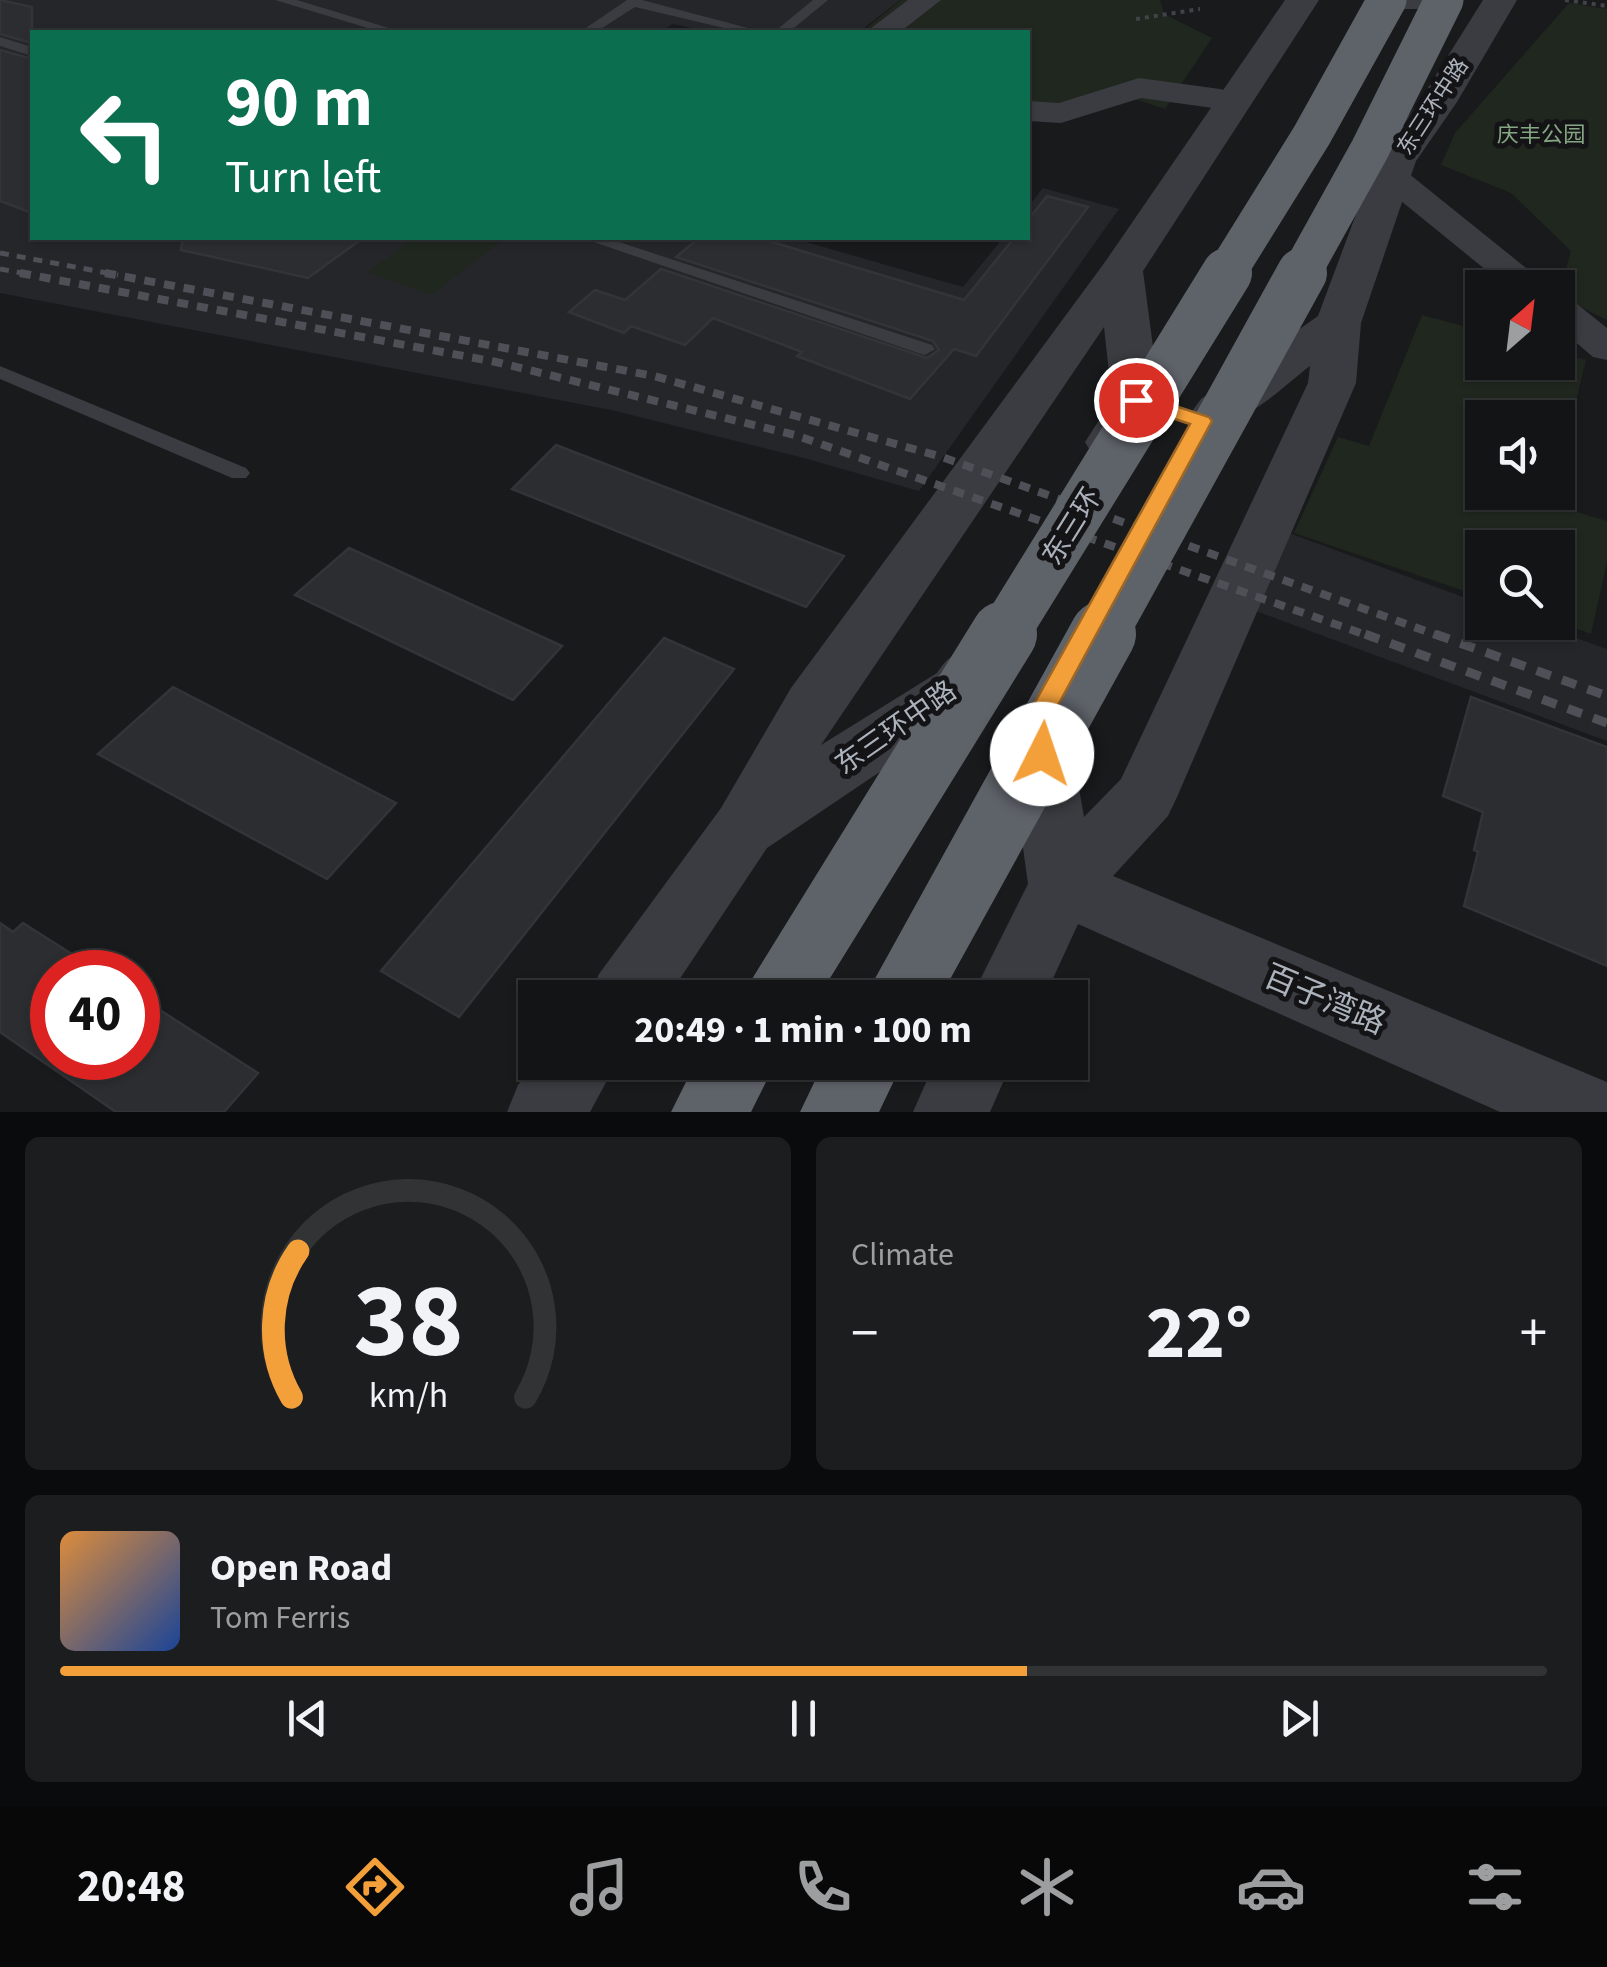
<!DOCTYPE html>
<html lang="en">
<head>
<meta charset="utf-8">
<style>
  body { margin:0; font-family:"Source Sans 3","Noto Sans SC",sans-serif; background:#1c1d1e; color:#f1f3f6; height:100vh; display:flex; flex-direction:column; font-size:38px; white-space:nowrap }
  * { box-sizing:border-box; margin:0 }
  p { font-size:32px; color:#9d9ea0 }
  .icon { flex:none; width:55px; height:55px; fill:none; stroke:currentColor; stroke-width:2; stroke-linecap:round; stroke-linejoin:round }
  .map { position:relative; height:1112px; overflow:hidden }
  .sheet { display:flex; flex-direction:column; gap:25px; padding:25px; background:#0a0b0c; flex:1 }
  .sheet>* { flex:none }
  .banner { position:absolute; left:30px; top:30px; width:1000px; height:210px; border-radius:0px; box-shadow:0 2px 8px #0004,0 0 0 2px #323334; background:#0b6e4f; color:#fff; overflow:hidden }
  .needle { width:65px; rotate:28deg }
  .tools { position:absolute; left:1465px; top:270px; display:grid; gap:20px }
  .tools a { display:grid; place-items:center; width:110px; height:110px; border-radius:0px; background:#131415; box-shadow:0 2px 8px #0004,0 0 0 2px #323334; font-size:50px }
  .speed { position:absolute; left:30px; top:950px; display:flex; gap:20px; font-size:50px; font-weight:700; text-align:center }
  .speed>* { display:grid; place-content:center; width:130px; height:130px; border-radius:50%; background:#131415; box-shadow:0 2px 8px #0004,0 0 0 2px #323334; line-height:1 }
  .speed .limit { border:15px solid #d22; background:#fff; color:#111 }
  .pin { position:absolute; display:grid; place-items:center; width:85px; height:85px; color:#fff; margin:-42px; border:5px solid #fff; border-radius:50%; box-shadow:0 2px 10px #0007 }
  .me { position:absolute; width:110px; margin:-55px; rotate:4deg; stroke-linejoin:round; filter:drop-shadow(0 0 8px #0008) }
  .turn { display:flex; align-items:center; gap:35px; height:210px; padding:0 30px; font-size:45px }
  .turn .icon { width:130px; height:130px; stroke-width:2.5 }
  .turn b { display:block; font-size:70px; line-height:85px }
  .big { font-size:75px; font-weight:700; line-height:1.1 }
  .sheet .card { flex:1; display:flex; flex-direction:column; justify-content:center; gap:15px; min-width:0; padding:0 35px; border-radius:15px; background:#1c1d1e }
  .sheet .dial { align-items:center; gap:0 }
  .dial svg { height:260px; overflow:visible; fill:none; stroke:#323334; stroke-width:7; stroke-linecap:round; text-anchor:middle }
  .dial text { fill:#f1f3f6; stroke:none }
  .song { display:flex; align-items:center; gap:30px }
  .cover { width:120px; height:120px; border-radius:15px; background:linear-gradient(135deg,hsl(30 70% 55%),hsl(220 70% 35%)) }
  .played { height:10px; border-radius:5px; background:linear-gradient(90deg,#f39f3a 65%,#323334 65%) }
  .keys { display:flex; justify-content:space-around; direction:ltr }
  .heat { display:flex; justify-content:space-between; align-items:center; font-size:55px; direction:ltr }
  .sheet .tiles { flex:1; display:grid; gap:25px; grid-template-columns:1fr 1fr }
  .card:last-child { grid-column:span 2 }
  .trip { position:absolute; left:518px; top:980px; width:570px; height:100px; border-radius:0px; background:#131415; box-shadow:0 2px 8px #0004,0 0 0 2px #323334; font-weight:700; line-height:100px; text-align:center }
  .dock { display:flex; height:160px; justify-content:space-around; align-items:center; background:#080808; color:#9d9ea0 }
  .dock .icon { width:70px; height:70px }
  .dock .active { color:#f39f3a }
  .dock b { font-size:45px; color:#f1f3f6 }
  .map>svg:first-child { display:block }
</style>
</head>
<body>
<div class="map">
<svg width="1607" height="1112" viewBox="0 0 1607 1112">
  <rect width="100%" height="100%" fill="#191a1c"/>
  <path fill="#252629" d="M 0,0 L 900,0 L 859,32 L 709,32 L 673,24 L 660,32 L 32,32 L 32,238 L 792,238 L 963,287 L 1003,238 L 1028,238 L 1028,207 L 1043,188 L 1119,209 L 919,491 L 804,458 L 611,410 L 0,293 Z
    M 1248,518 L 1482,604 L 1482,622 L 1534,623 L 1607,649 L 1607,741 L 1210,594 Z"/>
  <path fill="#1f271f" d="M 901,0 L 1160,0 L 1164,14 L 1212,38 L 1165,109 L 1132,98 L 1028,122 L 1028,32 L 862,32 Z
    M 1569,3 L 1607,9 L 1607,320 L 1559,296 L 1571,251 L 1511,193 L 1441,165 L 1455,133 Z
    M 415,238 L 505,238 L 431,295 L 368,272 Z
    M 1422,315 L 1482,331 L 1482,362 L 1558,362 L 1558,352 L 1586,360 L 1558,473 L 1558,418 L 1482,418 L 1482,492 L 1553,493 L 1550,504 L 1607,521 L 1607,562 L 1591,634 L 1558,622 L 1558,548 L 1482,548 L 1482,597 L 1294,533 L 1338,437 L 1369,446 Z"/>
  <path fill="#2c2d30" stroke="#333438" stroke-width="2.5" d="M 0,0 L 32,7 L 32,43 L 0,34 Z
    M 0,50 L 32,59 L 32,213 L 0,201 Z
    M 1047,196 L 1088,207 L 976,356 L 954,349 L 910,399 L 797,356 L 802,352 L 713,318 L 685,345 L 631,326 L 624,333 L 569,312 L 595,290 L 625,300 L 661,269 L 927,358 L 939,350 L 933,341 L 676,257 L 699,238 L 759,238 L 964,300 L 1014,238 L 1028,238 L 1028,220 Z
    M 183,238 L 363,238 L 308,278 L 181,250 Z
    M 556,445 L 844,556 L 806,607 L 512,489 Z
    M 349,548 L 562,646 L 513,700 L 295,595 Z
    M 664,638 L 734,669 L 459,1017 L 381,971 Z
    M 173,687 L 396,803 L 327,879 L 98,754 Z
    M 1471,697 L 1607,747 L 1607,966 L 1464,906 L 1478,852 L 1474,850 L 1483,812 L 1443,796 Z
    M 0,923 L 13,932 L 23,923 L 100,972 L 52,972 L 52,1058 L 138,1058 L 138,996 L 258,1073 L 224,1112 L 116,1112 L 0,1032 Z"/>
  <g fill="none" stroke-linecap="round" stroke-linejoin="round">
    <path stroke="#404348" stroke-width="4" stroke-dasharray="4 5" stroke-linecap="butt" d="M 1565,0 L 1607,6
      M 1136,19 L 1200,9"/>
    <path fill="#3a3c41" fill-rule="evenodd" d="M 275,0 L 297,0 L 402,32 L 381,32 Z
      M 627,0 L 642,0 L 763,32 L 741,32 L 635,7 L 596,32 L 580,32 Z
      M 813,0 L 828,0 L 789,32 L 774,32 Z
      M 0,37 L 32,47 L 32,56 L 0,46 Z
      M 582,238 L 607,238 L 932,345 L 935,349 L 925,355 L 918,353 Z
      M 0,366 L 246,468 L 250,473 L 246,478 L 232,478 L 0,379 Z"/>
    <path fill="#3a3c41" fill-rule="evenodd" d="M 908,0 L 941,0 L 900,32 L 866,32 Z
      M 1139,78 L 1220,89 L 1231,92 L 1236,99 L 1231,106 L 1220,109 L 1141,98 L 1061,123 L 1028,121 L 1028,101 L 1059,103 Z
      M 1391,166 L 1403,169 L 1551,288 L 1508,288 L 1379,183 L 1374,176 L 1379,169 Z
      M 1558,296 L 1572,300 L 1607,328 L 1607,360 L 1593,357 L 1558,327 Z"/>
    <path fill="#3a3c41" fill-rule="evenodd" d="M 1285,0 L 1319,0 L 1143,271 L 1160,400 L 1128,454 L 1110,458 L 1092,454 L 1085,442 L 1112,400 L 1104,327 L 821,745 L 937,673 C 951,650 965,649 989,657 L 998,673 L 979,705 L 767,848 L 667,998 L 589,998 L 599,974 L 721,808 L 791,688 L 1105,262 Z
      M 1393,0 L 1427,0 L 1421,9 L 1397,9 Z
      M 1483,0 L 1517,0 L 1457,102 L 1416,161 L 1361,323 L 1356,383 L 1177,797 L 1168,816 L 1113,876 L 1607,1082 L 1607,1112 L 1500,1112 L 1078,924 L 1044,998 L 971,998 L 1028,884 L 1006,725 L 1015,708 L 1037,701 L 1059,708 L 1068,725 L 1084,817 L 1121,779 L 1308,383 L 1310,366 C 1279,389 1241,432 1201,421 L 1193,410 L 1201,399 L 1318,316 L 1376,161 L 1421,99 Z
      M 535,1062 L 617,1062 L 590,1112 L 507,1112 L 518,1085 Z
      M 935,1062 L 1012,1062 L 990,1112 L 913,1112 Z"/>
    <path fill="#5e6269" fill-rule="evenodd" d="M 696,1062 L 776,1062 L 751,1112 L 671,1112 Z
      M 824,1062 L 903,1062 L 879,1112 L 800,1112 Z"/>
    <path stroke="#4d5056" stroke-width="5" stroke-dasharray="9 8" stroke-linecap="butt" d="M 0,253 L 118,275
      M 0,269 L 33,275"/>
    <path stroke="#4d5056" stroke-width="8" stroke-dasharray="11 9" stroke-linecap="butt" d="M 20,273 L 496,362 L 795,435 L 1372,637
      M 105,273 L 654,376 L 942,457 L 1442,637"/>
    <path stroke="#4d5056" stroke-width="9" stroke-dasharray="15 12" stroke-linecap="butt" d="M 1365,634 L 1607,723
      M 1435,634 L 1607,696"/>
    <path stroke="#5e6269" stroke-width="39" d="M 1225,275 L 1312,135 L 1387,0
      M 1300,275 L 1370,149 L 1444,0"/>
    <path stroke="#5e6269" stroke-width="50" d="M 1002,637 L 1227,273
      M 1101,637 L 1302,273"/>
    <path stroke="#5e6269" stroke-width="66" d="M 779,998 L 1004,634
      M 902,998 L 1103,634"/>
  </g>
  <path fill="#f39f3a" stroke="#9e6726" stroke-width="2.5" d="M 1136,393 L 1209,417 L 1212,421 L 1049,722 L 1055,754 L 1051,762 L 1042,765 L 1033,762 L 1024,722 L 1190,424 L 1129,404 L 1129,395 Z"/>
  <g text-anchor="middle" stroke-width="10" stroke-linejoin="round" paint-order="stroke">
    <g font-size="22" fill="#acb2bb" stroke="#141417">
      <text transform="translate(1432 106) rotate(-57)" y="8">东三环中路</text>
    </g>
    <g font-size="22" fill="#85a683" stroke="#141417">
      <text x="1541" y="142">庆丰公园</text>
    </g>
    <g font-size="28" fill="#acb2bb" stroke="#141417">
      <text transform="translate(1071 526) rotate(-58)" y="10">东三环</text>
      <text transform="translate(895 727) rotate(-35)" y="10">东三环中路</text>
    </g>
    <g font-size="32" fill="#acb2bb" stroke="#141417">
      <text transform="translate(1325 999) rotate(23)" y="11">百子湾路</text>
    </g>
  </g>
</svg>
<div class="tools">
<a><svg class="needle" viewBox="-14 -14 28 28"><path d="M0-13l5 13h-10z" fill="#e53935"/><path d="M0 13l5-13h-10z" fill="#9d9ea0"/></svg></a>
<a><svg class="icon" aria-label="sound" viewBox="0 0 24 24"><path d="M4 9h4l5-4v14l-5-4H4zM17 9q2 3 0 6"/></svg></a>
<a><svg class="icon" aria-label="search" viewBox="0 0 24 24"><circle cx="10" cy="10" r="6"/><path d="M15 15l6 6"/></svg></a>
</div>
<div class="speed"><div class="limit">40</div></div>
<div class="pin" style="left:1136px;top:400px;background:#d93025"><svg class="icon" aria-label="arrive" viewBox="0 0 24 24"><path d="M6 21V4h12l-3 4 3 4H6"/></svg></div>
<svg class="me" style="left:1042px;top:754px" viewBox="-20 -20 40 40"><circle r="19" fill="#fff"/><path d="M0-13L10 11 0 6-10 11z" fill="#f39f3a"/></svg>
<div class="trip">20:49 · 1 min · 100 m</div>
<div class="banner">
<div class="turn"><svg class="icon" aria-label="left" viewBox="0 0 24 24"><path d="M17 20v-9H6M10 6l-5 5 5 5"/></svg><div><b>90 m</b>Turn left</div></div>
</div>
</div>
<section class="sheet">
<div class="tiles">
<div class="card dial"><svg viewBox="0 0 100 80">
<path d="M14 69A42 42 0 1 1 86 69"/>
<path d="M14 69A42 42 0 0 1 16 24" stroke="#f39f3a"/>
<text x="50" y="56" font-size="32" font-weight="700">38</text>
<text x="50" y="72" font-size="11">km/h</text>
</svg></div>
<div class="card"><p>Climate</p>
<div class="heat"><a>−</a><b class="big">22°</b><a>+</a></div>
</div>
<div class="card">
<div class="song"><i class="cover"></i><div><b>Open Road</b><p>Tom Ferris</p></div></div>
<div class="played"></div>
<div class="keys"><svg class="icon" aria-label="previous" viewBox="0 0 24 24"><path d="M18 5L8 12l10 7zM5 5v14"/></svg><svg class="icon" aria-label="pause" viewBox="0 0 24 24"><path d="M8 5v14M16 5v14"/></svg><svg class="icon" aria-label="next" viewBox="0 0 24 24"><path d="M6 5l10 7-10 7zM19 5v14"/></svg></div>
</div>
</div>
</section>
<nav class="dock">
<b>20:48</b>
<svg class="icon active" aria-label="directions" viewBox="0 0 24 24"><path d="M12 3l9 9-9 9-9-9zM9 14v-3h6M13 9l2 2-2 2"/></svg>
<svg class="icon" aria-label="music" viewBox="0 0 24 24"><path d="M9 18V5l10-2v13"/><circle cx="6" cy="18" r="3"/><circle cx="16" cy="16" r="3"/></svg>
<svg class="icon" aria-label="phone" viewBox="0 0 24 24"><path d="M5 4h4l2 5-3 2q2 4 5 5l2-3 5 2v4C11 20 4 13 5 4z"/></svg>
<svg class="icon" aria-label="climate" viewBox="0 0 24 24"><path d="M12 3v18M4 7l16 10M4 17L20 7"/></svg>
<svg class="icon" aria-label="car" viewBox="0 0 24 24"><path d="M5 17H2v-5l4-1 3-4h7l3 4 3 1v5h-3M9 17h6M6 11h13"/><circle cx="7" cy="17" r="2"/><circle cx="17" cy="17" r="2"/></svg>
<svg class="icon" aria-label="filters" viewBox="0 0 24 24"><path d="M4 7h16M4 17h16"/><circle cx="9" cy="7" r="2"/><circle cx="15" cy="17" r="2"/></svg>
</nav>
</body>
</html>
